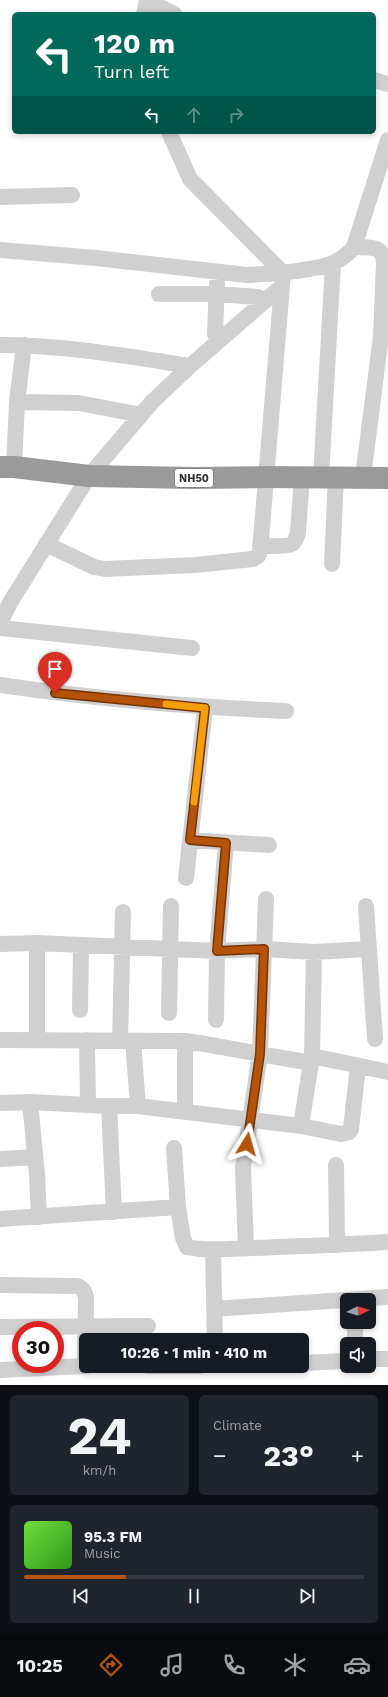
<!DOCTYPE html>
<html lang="en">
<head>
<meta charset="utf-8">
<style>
  body { margin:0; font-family:"Work Sans",sans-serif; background:#20242c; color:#f1f3f6; height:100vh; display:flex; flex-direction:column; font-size:15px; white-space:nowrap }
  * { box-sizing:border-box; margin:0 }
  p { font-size:13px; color:#9ea1a6 }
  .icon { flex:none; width:22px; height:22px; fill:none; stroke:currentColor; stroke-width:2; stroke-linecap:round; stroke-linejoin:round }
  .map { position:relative; height:1385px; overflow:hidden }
  .side { display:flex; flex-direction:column; gap:10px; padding:10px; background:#0d0f14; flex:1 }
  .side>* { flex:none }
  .top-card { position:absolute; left:12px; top:12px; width:364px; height:122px; border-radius:6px; box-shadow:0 2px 6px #0003; background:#00695c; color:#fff; overflow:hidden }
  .needle { width:26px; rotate:85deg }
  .fabs { position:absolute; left:340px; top:1293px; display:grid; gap:8px }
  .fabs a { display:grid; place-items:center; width:36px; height:36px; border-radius:6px; background:#171b24; box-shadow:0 2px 6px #0003; font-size:20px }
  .speed { position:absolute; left:12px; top:1321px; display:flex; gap:8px; font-size:20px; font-weight:700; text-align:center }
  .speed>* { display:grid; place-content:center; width:52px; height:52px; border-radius:50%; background:#171b24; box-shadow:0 2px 6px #0003; line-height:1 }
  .speed .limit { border:6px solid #d22; background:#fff; color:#111 }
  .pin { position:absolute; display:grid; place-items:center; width:34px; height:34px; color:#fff; margin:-41px -17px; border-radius:50% 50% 50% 0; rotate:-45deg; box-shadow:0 0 4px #0007 }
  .pin .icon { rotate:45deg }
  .me { position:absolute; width:44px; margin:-22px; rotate:8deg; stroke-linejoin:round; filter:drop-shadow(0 0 3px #0008) }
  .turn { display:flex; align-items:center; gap:14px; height:84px; padding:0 16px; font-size:18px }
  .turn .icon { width:52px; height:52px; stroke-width:2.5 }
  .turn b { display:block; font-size:28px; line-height:34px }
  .lanes { display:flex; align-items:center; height:38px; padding:0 16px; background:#0003; justify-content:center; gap:20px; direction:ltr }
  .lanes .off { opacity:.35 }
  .big { font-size:30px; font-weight:700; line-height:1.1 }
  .side .widget { flex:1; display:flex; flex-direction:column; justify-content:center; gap:6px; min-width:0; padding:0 14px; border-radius:6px; background:#20242c }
  .side .dial { align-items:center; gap:0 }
  .dial b { font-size:52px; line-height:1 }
  .song { display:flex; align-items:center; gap:12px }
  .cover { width:48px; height:48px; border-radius:6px; background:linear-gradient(135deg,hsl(100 70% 55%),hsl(110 70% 35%)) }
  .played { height:4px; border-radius:2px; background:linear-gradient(90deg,#b45309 30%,#363941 30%) }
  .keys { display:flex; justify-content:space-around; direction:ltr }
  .heat { display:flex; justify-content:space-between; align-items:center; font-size:22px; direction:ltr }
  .side .tiles { flex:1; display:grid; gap:10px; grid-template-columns:1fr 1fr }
  .widget:last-child { grid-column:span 2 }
  .trip { position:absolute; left:79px; top:1333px; width:230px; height:40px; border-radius:6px; background:#171b24; box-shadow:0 2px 6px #0003; font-weight:700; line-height:40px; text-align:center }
  .tab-bar { display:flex; height:64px; justify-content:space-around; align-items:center; background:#090b0e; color:#9ea1a6 }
  .tab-bar .icon { width:28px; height:28px }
  .tab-bar .current { color:#b45309 }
  .tab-bar b { font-size:18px; color:#f1f3f6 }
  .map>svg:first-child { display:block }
</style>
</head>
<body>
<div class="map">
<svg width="388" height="1385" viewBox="0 0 388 1385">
  <rect width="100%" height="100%" fill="#fff"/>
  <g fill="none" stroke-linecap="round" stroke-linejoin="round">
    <path stroke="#d0d0d0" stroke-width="16" d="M 150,0 L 156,5 L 174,14
      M 144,14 L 147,0
      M 374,80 L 388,84
      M 169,132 L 190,179 L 283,273
      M 0,197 L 72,195
      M 354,247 C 369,248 383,244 384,263 L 381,336 L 363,477
      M 0,250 L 96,258 L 247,275 L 283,273
      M 159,294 L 217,294 L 258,297
      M 215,334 L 217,284
      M 0,345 C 63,345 127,356 190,366
      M 17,402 L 79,403 L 141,415
      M 14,467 L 17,402 L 24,345
      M 321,477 L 333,264
      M 46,544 L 94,567 L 105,569 L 195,565 L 253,559 L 258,556 L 260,551 L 282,286
      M 260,546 C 267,546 287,547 292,544 C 296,541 297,536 298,532 L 302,477
      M 332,564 L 336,477
      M 0,623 L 11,601 L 89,476 L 152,402 L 190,366 L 282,286 L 283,273 C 310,268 335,270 354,247 L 388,140
      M 0,628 L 192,648
      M 0,685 C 95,699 190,707 286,711
      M 190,840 L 269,845
      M 186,878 L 205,708
      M 366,906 L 375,1039
      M 0,944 L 37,943 L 217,951 L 264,949 L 314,952 L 368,949
      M 80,1010 L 81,946
      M 169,1013 L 171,906
      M 216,1020 L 217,951 L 226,843
      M 37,1039 L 37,943
      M 0,1040 L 185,1041 L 199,1043 L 311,1063
      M 87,1040 L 88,1105
      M 120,1041 L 123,912
      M 133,1041 L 138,1106
      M 185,1041 L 185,1112
      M 312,1056 L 388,1072
      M 30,1102 L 37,1174 L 39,1217
      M 0,1103 L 30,1102 L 109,1106 L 138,1106 L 301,1126 L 341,1134 L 349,1132 L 351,1129 L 358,1066
      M 109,1106 L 114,1212
      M 301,1126 L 312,1056 L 314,952
      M 174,1148 L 178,1207
      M 0,1159 L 35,1157
      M 336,1165 L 337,1245
      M 0,1219 L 178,1207 L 183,1238 L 187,1247 C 209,1252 232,1248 254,1248 C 299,1246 343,1245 388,1242
      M 246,1248 L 243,1167 L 260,1054 L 266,899
      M 213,1249 L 215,1340
      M 0,1285 L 77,1286 C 83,1288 84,1291 86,1297 L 85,1366
      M 214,1309 L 388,1297
      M 355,1322 L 355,1344
      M 0,1327 L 148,1326
      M 369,1359 L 388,1359
      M 302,1363 L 347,1361
      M 148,1366 L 200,1366
      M 0,1370 L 86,1366"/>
    <path stroke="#9a9a9a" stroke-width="22" d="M 0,467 L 14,467 L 89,476 L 193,478 L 266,477 L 388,478"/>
  </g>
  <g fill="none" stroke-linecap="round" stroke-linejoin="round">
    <defs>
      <path id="route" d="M 55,693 L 205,708 L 190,840 L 226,843 L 217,951 L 264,949 L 260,1054 L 247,1144"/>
    </defs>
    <use href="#route" stroke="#753606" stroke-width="10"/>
    <use href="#route" stroke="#b45309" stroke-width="7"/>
    <path stroke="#f59e0b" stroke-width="7" d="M 166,704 L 205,708 L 194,802"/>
  </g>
  <g text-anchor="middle" stroke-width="4" stroke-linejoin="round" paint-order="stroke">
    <rect fill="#fff" stroke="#707070" stroke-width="1" x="175" y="469" width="38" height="18" rx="3"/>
    <g font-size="11" font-weight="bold" fill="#333">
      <text x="194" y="482">NH50</text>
    </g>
  </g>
</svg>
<div class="fabs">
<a><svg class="needle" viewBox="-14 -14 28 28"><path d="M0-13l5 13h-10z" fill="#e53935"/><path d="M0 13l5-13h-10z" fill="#9ea1a6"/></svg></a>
<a><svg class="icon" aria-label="sound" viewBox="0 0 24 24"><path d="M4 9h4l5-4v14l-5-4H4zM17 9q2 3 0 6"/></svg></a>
</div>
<div class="speed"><div class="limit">30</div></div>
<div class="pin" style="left:55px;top:693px;background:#d93025"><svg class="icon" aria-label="arrive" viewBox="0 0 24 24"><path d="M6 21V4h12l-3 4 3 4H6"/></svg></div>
<svg class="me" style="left:247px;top:1144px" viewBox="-20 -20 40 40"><path d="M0-17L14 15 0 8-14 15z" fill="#b45309" stroke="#fff" stroke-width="4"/></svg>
<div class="trip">10:26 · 1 min · 410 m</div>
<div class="top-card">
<div class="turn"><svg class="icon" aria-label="left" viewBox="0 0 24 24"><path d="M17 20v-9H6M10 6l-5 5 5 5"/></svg><div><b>120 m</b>Turn left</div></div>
<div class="lanes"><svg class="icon" aria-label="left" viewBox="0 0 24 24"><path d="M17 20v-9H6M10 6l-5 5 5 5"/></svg><svg class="icon off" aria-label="ahead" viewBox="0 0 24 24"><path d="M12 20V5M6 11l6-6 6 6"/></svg><svg class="icon off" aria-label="right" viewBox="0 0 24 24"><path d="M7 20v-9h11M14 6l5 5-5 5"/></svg></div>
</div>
</div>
<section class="side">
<div class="tiles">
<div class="widget dial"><b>24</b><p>km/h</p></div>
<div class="widget"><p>Climate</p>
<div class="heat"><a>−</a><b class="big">23°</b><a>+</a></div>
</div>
<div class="widget">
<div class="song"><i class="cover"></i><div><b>95.3 FM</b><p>Music</p></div></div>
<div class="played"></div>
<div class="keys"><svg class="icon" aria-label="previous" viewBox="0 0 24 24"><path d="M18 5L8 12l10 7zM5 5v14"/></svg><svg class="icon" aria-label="pause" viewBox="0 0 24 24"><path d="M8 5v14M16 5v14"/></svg><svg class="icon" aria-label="next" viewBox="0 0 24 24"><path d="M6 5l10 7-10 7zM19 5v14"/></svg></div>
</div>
</div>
</section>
<nav class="tab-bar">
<b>10:25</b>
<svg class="icon current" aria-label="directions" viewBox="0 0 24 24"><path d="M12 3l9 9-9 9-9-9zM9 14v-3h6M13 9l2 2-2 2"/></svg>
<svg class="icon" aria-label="music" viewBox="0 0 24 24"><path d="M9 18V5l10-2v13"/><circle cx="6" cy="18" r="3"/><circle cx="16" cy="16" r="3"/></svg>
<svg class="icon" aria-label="phone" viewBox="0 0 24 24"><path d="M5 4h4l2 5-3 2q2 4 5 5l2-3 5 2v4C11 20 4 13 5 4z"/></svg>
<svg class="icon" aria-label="climate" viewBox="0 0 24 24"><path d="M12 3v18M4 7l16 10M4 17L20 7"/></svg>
<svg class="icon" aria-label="car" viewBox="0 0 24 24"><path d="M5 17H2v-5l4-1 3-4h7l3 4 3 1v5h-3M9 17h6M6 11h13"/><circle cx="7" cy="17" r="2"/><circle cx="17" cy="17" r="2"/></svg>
</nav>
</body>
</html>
